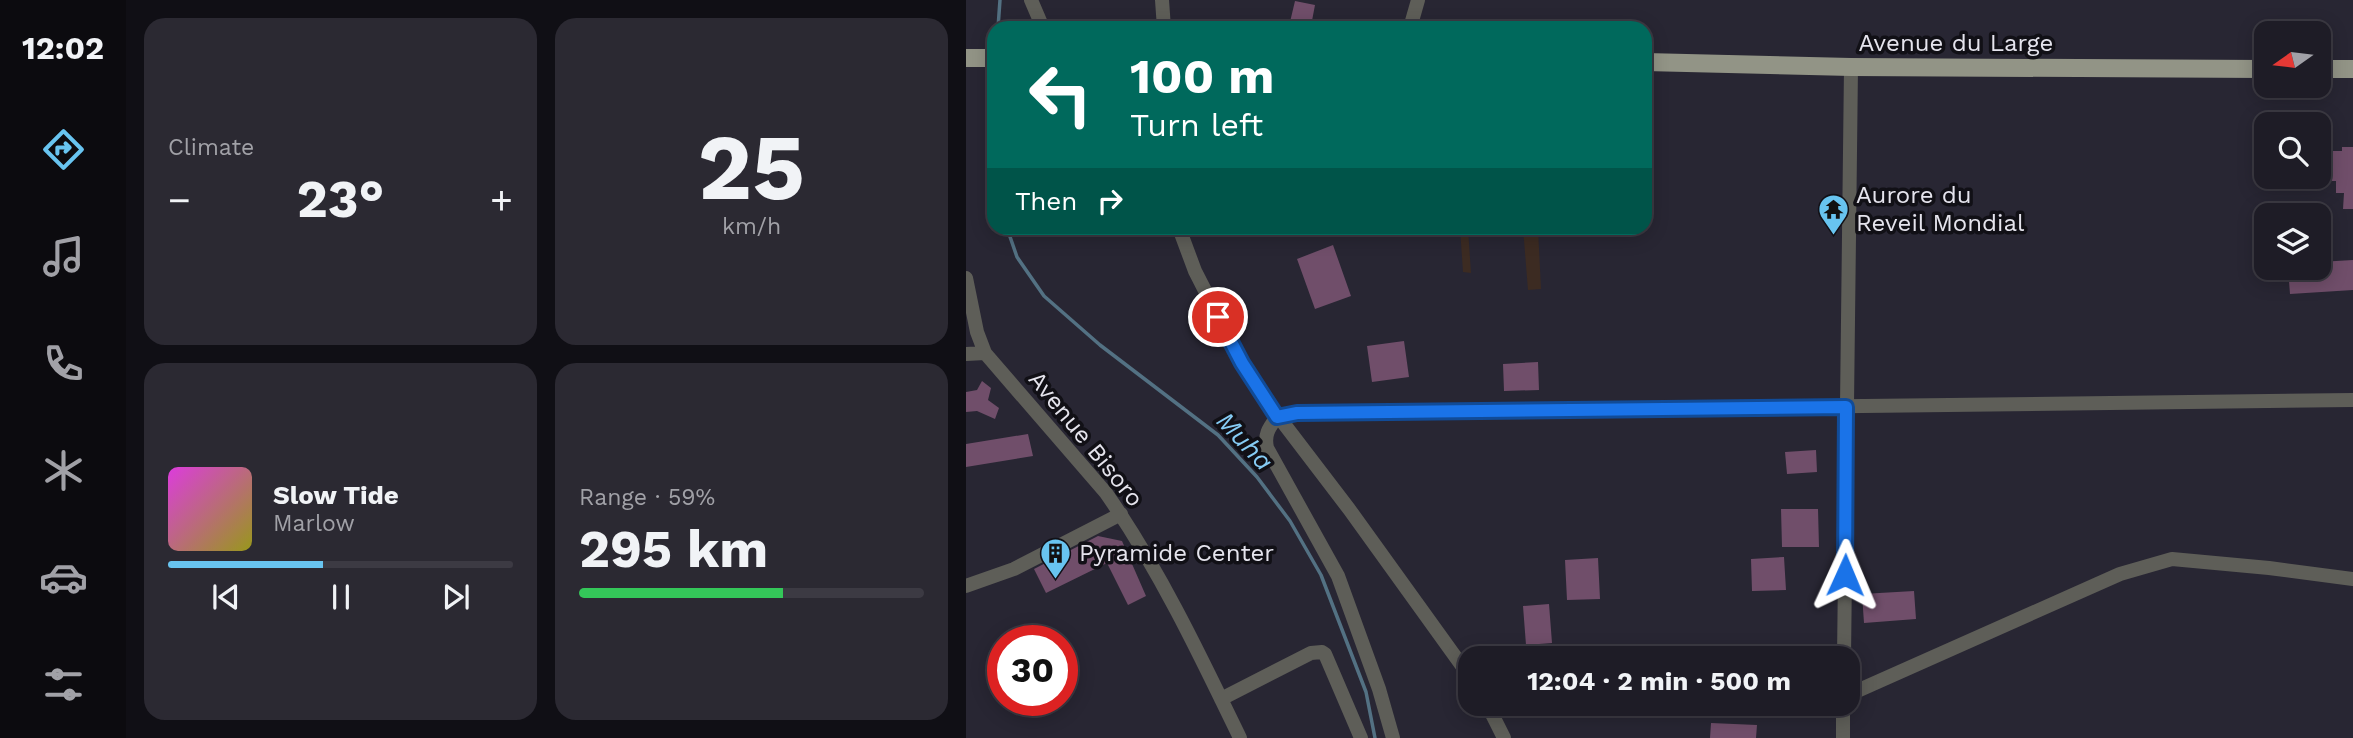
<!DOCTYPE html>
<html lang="en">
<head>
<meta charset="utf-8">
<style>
  body { margin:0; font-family:"Work Sans",sans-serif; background:#2b2932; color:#f1f3f6; height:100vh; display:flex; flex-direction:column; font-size:26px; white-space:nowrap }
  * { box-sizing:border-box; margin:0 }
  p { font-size:23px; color:#a1a1a7 }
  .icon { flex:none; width:38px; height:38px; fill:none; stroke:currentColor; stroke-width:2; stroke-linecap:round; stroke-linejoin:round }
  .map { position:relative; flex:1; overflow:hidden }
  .sheet { display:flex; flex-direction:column; gap:18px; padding:18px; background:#100f15; width:840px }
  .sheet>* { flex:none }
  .guide { position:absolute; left:21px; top:21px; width:665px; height:214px; border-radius:21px; box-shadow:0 4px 18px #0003,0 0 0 2px #3c3a43; background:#00695c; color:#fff; overflow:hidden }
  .needle { width:46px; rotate:256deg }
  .controls { position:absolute; left:1288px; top:21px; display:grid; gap:14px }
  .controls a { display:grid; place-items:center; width:77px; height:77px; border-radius:14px; background:#1e1c26; box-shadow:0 4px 18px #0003,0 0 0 2px #3c3a43; font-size:35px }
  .speed { position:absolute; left:21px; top:625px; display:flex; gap:14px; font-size:35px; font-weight:700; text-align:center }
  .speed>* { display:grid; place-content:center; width:91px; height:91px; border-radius:50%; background:#1e1c26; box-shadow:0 4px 18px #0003,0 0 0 2px #3c3a43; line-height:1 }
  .speed .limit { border:10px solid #d22; background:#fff; color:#111 }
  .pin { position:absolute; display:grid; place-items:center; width:60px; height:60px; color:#fff; margin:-30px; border:4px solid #fff; border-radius:50%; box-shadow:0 2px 7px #0007 }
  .me { position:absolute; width:77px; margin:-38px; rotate:1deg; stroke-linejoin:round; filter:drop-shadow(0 0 5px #0008) }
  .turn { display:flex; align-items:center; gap:24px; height:147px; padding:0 28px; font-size:32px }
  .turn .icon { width:91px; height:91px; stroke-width:2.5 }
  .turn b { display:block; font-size:49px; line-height:60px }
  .then { display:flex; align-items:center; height:66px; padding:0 28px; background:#0003; gap:14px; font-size:26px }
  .big { font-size:52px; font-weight:700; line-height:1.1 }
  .sheet .tile { flex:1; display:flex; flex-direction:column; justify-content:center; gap:10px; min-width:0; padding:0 24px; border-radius:21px; background:#2b2932 }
  .sheet .dial { align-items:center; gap:0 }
  .dial b { font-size:91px; line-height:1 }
  .song { display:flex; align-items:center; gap:21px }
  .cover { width:84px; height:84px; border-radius:10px; background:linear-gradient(135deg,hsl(300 70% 55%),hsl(60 70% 35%)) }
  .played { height:7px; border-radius:4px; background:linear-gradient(90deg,#68c4f0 45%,#3c3a43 45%) }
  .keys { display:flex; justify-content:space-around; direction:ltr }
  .heat { display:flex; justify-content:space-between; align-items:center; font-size:38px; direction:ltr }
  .charge { height:10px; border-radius:5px; background:linear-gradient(90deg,#34c759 59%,#3c3a43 0) }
  .sheet .tiles { flex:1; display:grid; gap:18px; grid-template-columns:repeat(2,1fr) }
  .trip { position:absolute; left:492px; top:646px; width:402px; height:70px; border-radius:21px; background:#1e1c26; box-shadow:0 4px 18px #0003,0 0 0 2px #3c3a43; font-weight:700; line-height:70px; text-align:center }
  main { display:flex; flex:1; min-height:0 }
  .tab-bar { display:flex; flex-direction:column; width:126px; justify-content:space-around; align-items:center; background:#0c0b0f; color:#a1a1a7 }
  .tab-bar .icon { width:49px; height:49px }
  .tab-bar .on { color:#68c4f0 }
  .tab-bar b { font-size:32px; color:#f1f3f6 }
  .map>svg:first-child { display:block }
</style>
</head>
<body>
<main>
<nav class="tab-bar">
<b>12:02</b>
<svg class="icon on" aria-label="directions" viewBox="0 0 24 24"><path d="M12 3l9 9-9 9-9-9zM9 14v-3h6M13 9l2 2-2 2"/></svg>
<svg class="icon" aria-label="music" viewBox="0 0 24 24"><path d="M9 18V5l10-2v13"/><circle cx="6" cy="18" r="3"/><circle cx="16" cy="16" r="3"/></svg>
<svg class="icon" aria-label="phone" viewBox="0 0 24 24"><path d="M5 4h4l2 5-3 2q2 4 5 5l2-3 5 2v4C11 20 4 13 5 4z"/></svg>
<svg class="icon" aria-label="climate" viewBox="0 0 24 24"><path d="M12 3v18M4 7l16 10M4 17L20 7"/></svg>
<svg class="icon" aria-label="car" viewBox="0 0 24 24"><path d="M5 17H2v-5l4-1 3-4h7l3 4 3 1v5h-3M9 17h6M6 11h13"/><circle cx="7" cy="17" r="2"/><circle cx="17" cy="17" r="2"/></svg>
<svg class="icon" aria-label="filters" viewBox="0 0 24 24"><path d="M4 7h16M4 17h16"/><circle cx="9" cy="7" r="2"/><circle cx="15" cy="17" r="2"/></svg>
</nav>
<section class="sheet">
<div class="tiles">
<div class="tile"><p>Climate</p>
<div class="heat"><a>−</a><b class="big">23°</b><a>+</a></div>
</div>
<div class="tile dial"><b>25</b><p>km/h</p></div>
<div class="tile">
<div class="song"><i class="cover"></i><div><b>Slow Tide</b><p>Marlow</p></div></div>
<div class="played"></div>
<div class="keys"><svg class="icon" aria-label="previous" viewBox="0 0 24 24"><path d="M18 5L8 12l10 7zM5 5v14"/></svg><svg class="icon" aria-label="pause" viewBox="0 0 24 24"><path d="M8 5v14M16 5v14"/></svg><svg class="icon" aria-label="next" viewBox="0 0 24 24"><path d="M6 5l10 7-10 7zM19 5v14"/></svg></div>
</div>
<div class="tile"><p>Range · 59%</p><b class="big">295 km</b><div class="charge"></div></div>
</div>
</section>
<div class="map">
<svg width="1387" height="738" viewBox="0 0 1387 738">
  <rect width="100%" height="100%" fill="#282633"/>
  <path fill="#3c2b22" d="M 494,228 L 502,228 L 505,273 L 497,272 Z
    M 557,228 L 572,228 L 575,289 L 562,290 Z"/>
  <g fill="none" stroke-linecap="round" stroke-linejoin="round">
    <path stroke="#537183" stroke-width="3.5" d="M 32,28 L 34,0
      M 28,64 L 25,93 L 25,185 L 28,193
      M 41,228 L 51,257 L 78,296 L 134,345 L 252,435 L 291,477 L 324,521 L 355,575 L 400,692 L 409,738"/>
  </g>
  <path fill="#704e6a" d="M 329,1 L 349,5 L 345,26 L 324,22 Z
    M 1376,147 L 1387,147 L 1387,209 L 1377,209 L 1378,193 L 1370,193 L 1370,181 L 1353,181 L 1353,151 L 1376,151 Z
    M 1309,177 L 1332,177 L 1331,188 L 1309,191 Z
    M 367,245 L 385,296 L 349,309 L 331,259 Z
    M 1387,260 L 1387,290 L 1324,294 L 1322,268 L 1353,268 L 1353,262 Z
    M 438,341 L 443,377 L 406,382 L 401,346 Z
    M 572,362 L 573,390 L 538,391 L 537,364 Z
    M 16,381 L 25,388 L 22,400 L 33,408 L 29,419 L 11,411 L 0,412 L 0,392 L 11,390 Z
    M 62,434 L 67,456 L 0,467 L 0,444 Z
    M 850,450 L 851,472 L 821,474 L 819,452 Z
    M 815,509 L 852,509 L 853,547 L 816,547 Z
    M 132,536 L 156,541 L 180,596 L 162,605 L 141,563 L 80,593 L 68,569 Z
    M 818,557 L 820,590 L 786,591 L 785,559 Z
    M 632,558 L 634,599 L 601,600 L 599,560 Z
    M 948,591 L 950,619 L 898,623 L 896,594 Z
    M 583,604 L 586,643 L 560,645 L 557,606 Z
    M 745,723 L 791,725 L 790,738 L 744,738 Z"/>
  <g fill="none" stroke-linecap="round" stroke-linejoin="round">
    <path stroke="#5e5e58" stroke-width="14" d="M 65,0 L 77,28
      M 196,0 L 198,28
      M 444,28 L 452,0
      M 213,228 L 229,271 L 276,363 L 293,391 L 383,509 L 504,677
      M 0,278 L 11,332 L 19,353 L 140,493 C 193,569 234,655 274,738
      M 0,354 L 19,353
      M 0,586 L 48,569 L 155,514
      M 878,658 L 885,67
      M 882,695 L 1154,574 L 1206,559 L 1303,568 L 1387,579
      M 255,699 L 345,653 L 356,652 L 359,654 L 395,738
      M 521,704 L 538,738
      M 427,738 L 413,689 L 372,576 L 301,448 C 298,434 303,428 311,417 L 332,413 L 1387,400
      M 877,738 L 877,704"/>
    <path stroke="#929486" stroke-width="18" d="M 0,58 L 28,58
      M 679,62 L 885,67 L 1300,69
      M 1353,69 L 1387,69"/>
  </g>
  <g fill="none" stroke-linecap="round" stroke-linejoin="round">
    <defs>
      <path id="route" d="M 252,317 L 276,363 L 311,417 L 331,413 L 880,407 L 879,575"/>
    </defs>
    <use href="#route" stroke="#114b97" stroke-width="18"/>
    <use href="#route" stroke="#1a73e8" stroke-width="12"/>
  </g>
  <defs>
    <symbol id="temple-pin" viewBox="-11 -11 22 30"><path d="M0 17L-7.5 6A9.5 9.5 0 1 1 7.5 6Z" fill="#68c4f0" stroke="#111016"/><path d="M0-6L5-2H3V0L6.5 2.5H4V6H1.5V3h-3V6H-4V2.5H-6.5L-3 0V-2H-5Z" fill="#111"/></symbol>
    <symbol id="building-pin" viewBox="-11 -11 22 30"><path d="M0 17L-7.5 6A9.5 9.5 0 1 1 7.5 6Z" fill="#68c4f0" stroke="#111016"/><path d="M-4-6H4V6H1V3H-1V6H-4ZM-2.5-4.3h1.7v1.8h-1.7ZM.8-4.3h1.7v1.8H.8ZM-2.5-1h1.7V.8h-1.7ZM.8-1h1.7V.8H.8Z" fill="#111"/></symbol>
  </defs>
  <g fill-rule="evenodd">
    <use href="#temple-pin" x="850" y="192" width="35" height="47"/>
    <use href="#building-pin" x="72" y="536" width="35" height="47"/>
  </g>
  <g text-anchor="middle" stroke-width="7" stroke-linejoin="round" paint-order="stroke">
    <g font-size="24" fill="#e5e4ed" stroke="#111016">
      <text x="990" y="51">Avenue du Large</text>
      <text transform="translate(120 439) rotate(51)" y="8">Avenue Bisoro</text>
    </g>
    <g font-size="24" fill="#e5e4ed" stroke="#111016" text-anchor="start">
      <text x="890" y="203">Aurore du<tspan x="890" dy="28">Reveil Mondial</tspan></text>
      <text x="113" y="561">Pyramide Center</text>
    </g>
    <g font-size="26" font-style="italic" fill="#86ccf5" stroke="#111016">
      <text transform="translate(279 441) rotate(47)" y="9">Muha</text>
    </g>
  </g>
</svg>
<div class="controls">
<a><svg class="needle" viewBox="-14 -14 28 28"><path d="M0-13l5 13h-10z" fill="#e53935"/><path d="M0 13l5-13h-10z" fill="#a1a1a7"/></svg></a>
<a><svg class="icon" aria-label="search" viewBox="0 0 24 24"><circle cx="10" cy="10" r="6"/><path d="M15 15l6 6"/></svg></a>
<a><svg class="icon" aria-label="layers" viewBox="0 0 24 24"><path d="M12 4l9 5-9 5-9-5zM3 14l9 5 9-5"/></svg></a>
</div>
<div class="speed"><div class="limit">30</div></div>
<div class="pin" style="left:252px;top:317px;background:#d93025"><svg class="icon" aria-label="arrive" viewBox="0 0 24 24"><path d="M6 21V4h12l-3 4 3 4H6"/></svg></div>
<svg class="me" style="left:879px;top:575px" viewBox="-20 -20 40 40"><path d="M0-17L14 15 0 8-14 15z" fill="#1a73e8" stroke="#fff" stroke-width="4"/></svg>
<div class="trip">12:04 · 2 min · 500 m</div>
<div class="guide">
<div class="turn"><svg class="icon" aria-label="left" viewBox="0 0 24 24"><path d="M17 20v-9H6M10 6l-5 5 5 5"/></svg><div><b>100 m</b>Turn left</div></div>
<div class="then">Then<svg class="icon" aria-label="right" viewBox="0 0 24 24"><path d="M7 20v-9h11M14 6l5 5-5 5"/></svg></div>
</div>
</div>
</main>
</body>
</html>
